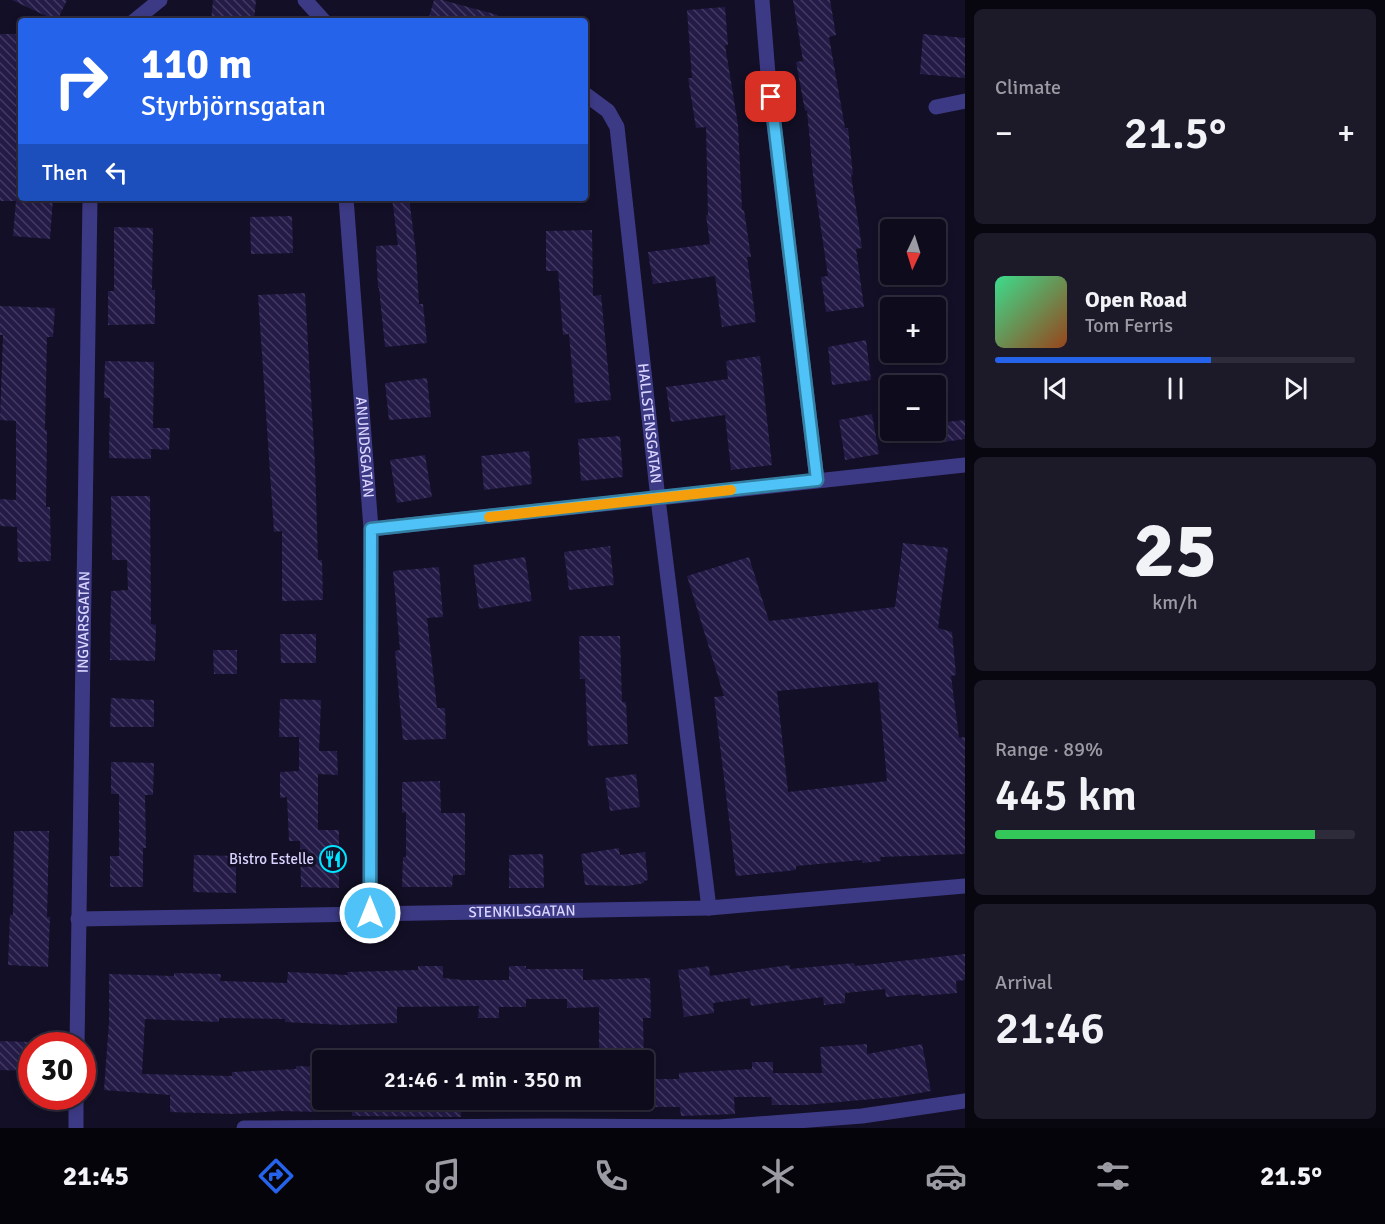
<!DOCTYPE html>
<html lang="en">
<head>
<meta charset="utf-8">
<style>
  body { margin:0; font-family:Signika,sans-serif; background:#1c1929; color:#f1f3f6; height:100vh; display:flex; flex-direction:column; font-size:22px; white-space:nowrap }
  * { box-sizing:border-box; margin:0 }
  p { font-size:20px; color:#9b9ba3 }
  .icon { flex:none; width:33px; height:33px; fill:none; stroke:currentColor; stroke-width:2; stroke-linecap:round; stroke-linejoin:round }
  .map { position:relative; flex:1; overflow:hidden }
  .side { display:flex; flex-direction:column; gap:9px; padding:9px; background:#08060f; width:420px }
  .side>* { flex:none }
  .banner { position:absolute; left:18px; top:18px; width:570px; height:183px; border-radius:6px; box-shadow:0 3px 9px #0003,0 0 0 2px #2e2b3b; background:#2563eb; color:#fff; overflow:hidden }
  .needle { width:39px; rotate:184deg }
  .fabs { position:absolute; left:880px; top:219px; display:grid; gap:12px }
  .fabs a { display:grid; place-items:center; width:66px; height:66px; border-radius:6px; background:#0e0b1c; box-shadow:0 3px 9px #0003,0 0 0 2px #2e2b3b; font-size:30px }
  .speed { position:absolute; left:18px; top:1032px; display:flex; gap:12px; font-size:30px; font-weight:700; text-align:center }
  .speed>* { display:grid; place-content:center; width:78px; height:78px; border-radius:50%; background:#0e0b1c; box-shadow:0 3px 9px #0003,0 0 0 2px #2e2b3b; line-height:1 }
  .speed .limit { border:9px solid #d22; background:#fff; color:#111 }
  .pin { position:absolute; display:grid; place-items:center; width:51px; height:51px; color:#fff; margin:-26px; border-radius:12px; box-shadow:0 3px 9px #0006 }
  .me { position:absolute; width:66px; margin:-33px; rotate:0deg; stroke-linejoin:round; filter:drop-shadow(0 0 4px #0008) }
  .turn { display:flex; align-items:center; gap:21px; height:126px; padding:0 24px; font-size:27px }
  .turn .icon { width:78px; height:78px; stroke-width:2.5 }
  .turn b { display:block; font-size:42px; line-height:51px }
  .then { display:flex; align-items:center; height:57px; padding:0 24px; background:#0003; gap:12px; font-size:22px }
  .big { font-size:45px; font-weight:600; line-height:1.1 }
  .side .widget { flex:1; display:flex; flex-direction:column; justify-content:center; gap:9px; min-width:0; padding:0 21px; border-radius:9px; background:#1c1929 }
  .side .dial { align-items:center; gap:0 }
  .dial b { font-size:78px; line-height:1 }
  .song { display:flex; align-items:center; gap:18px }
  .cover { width:72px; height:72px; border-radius:9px; background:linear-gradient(135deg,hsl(150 70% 55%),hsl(20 70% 35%)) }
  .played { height:6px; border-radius:3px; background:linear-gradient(90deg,#2563eb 60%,#2e2b3b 60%) }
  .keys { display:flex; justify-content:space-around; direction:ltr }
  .heat { display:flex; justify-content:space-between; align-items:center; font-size:33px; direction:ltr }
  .charge { height:9px; border-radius:4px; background:linear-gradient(90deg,#34c759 89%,#2e2b3b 0) }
  .trip { position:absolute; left:312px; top:1050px; width:342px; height:60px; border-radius:6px; background:#0e0b1c; box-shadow:0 3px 9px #0003,0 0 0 2px #2e2b3b; font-weight:600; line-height:60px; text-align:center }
  .dock { display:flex; height:96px; justify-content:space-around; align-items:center; background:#06040b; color:#9b9ba3 }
  .dock .icon { width:42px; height:42px }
  .dock .on { color:#2563eb }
  .dock b { font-size:27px; color:#f1f3f6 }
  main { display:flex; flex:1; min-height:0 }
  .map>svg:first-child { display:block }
</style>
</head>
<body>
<main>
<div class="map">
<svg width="965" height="1128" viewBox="0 0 965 1128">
  <defs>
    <pattern id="building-back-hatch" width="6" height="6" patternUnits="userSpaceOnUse" patternTransform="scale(1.5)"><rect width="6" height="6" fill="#241b47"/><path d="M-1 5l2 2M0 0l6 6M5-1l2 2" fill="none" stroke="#433b63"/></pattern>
  </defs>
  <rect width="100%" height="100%" fill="#130f26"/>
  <path fill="url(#building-back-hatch)" fill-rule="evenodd" d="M 12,0 L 67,0 L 57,21 Z
    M 213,0 L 256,0 L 254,21 L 211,21 Z
    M 434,0 L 442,0 L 498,15 L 498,21 L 428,21 Z
    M 793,0 L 830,0 L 836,35 L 829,37 L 845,128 L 848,128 L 853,175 L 851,175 L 862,248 L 856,249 L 864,307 L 826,312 L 821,277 L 828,276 L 813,175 L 807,110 L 805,111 L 796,62 L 803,61 Z
    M 725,7 L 728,45 L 725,45 L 738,125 L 742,210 L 744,210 L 751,257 L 747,257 L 756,322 L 722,327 L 715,276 L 653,284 L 648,252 L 710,244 L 706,215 L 708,215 L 706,127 L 696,128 L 688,78 L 692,78 L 687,10 Z
    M 0,34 L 21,34 L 21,198 L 53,198 L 50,239 L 13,236 L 16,201 L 0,201 Z
    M 923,34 L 965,38 L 965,78 L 920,74 Z
    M 392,198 L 409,198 L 416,252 L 419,304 L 423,304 L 427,343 L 385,347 L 379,288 L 378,288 L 376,246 L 398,245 Z
    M 292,216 L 293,253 L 251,254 L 250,217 Z
    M 114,227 L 153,228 L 152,290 L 155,290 L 155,324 L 108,325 L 108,291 L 114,291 Z
    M 592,230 L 593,296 L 601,295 L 611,400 L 575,403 L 569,334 L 563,335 L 558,271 L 546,271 L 546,231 Z
    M 305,293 L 315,465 L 318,560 L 322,560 L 323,600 L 282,601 L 282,531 L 274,532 L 258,295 Z
    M 0,306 L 55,308 L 53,337 L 47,337 L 45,430 L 47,430 L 46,507 L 50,507 L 51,561 L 18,562 L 17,527 L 0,526 L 0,499 L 16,500 L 16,421 L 0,420 L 3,335 L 0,335 Z
    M 866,340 L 871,380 L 832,385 L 828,347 Z
    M 760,356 L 772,465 L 731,470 L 725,415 L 671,422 L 666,387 L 728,379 L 726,361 Z
    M 105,361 L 154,362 L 153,428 L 170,428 L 169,450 L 151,449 L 151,459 L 109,458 L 110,398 L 104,398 Z
    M 427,378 L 431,417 L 389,420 L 385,383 Z
    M 872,414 L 879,454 L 845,460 L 839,420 Z
    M 965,420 L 965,439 L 936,443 L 936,423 Z
    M 620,436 L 623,477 L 581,481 L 578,439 Z
    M 529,451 L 532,484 L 484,490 L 481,456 Z
    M 425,455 L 432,497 L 397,503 L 390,460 Z
    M 111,496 L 150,496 L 151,624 L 156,625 L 155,661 L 110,660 L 111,591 L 128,590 L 127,560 L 112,560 Z
    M 903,543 L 948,548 L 938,628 L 952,632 L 956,675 L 951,676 L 959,738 L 965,737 L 965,854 L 880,857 L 881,861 L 863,863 L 862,860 L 796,866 L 796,870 L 736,876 L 714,697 L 724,696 L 687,576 L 749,557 L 769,621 L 895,607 ZM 878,682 L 887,781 L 788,792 L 777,691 Z
    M 610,546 L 614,585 L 569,590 L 564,552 Z
    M 525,557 L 532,601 L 479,609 L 473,565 Z
    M 439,567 L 443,617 L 427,618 L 437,708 L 445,708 L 446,739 L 403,740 L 395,651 L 400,650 L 393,571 Z
    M 280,634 L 316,634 L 316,663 L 281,663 Z
    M 579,636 L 620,636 L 622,702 L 626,702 L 628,744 L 588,746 L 585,679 L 580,679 Z
    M 213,650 L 237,650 L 237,674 L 214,674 Z
    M 111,698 L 154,700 L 154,727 L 110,727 Z
    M 280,699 L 321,700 L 319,751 L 337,751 L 338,775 L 318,774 L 318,830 L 339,830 L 339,888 L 301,887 L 300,841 L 289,841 L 287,797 L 280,798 L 280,772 L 299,771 L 299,737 L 279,737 Z
    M 111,762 L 154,763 L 153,795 L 145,795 L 146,848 L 143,848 L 143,887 L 110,887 L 110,856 L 119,856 L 119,794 L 111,794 Z
    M 636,774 L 640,807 L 610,811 L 605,778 Z
    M 440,781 L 441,813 L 465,813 L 465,875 L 453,875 L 452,887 L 402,887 L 403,857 L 406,857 L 406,812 L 402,813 L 402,782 Z
    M 14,831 L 49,831 L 47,917 L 50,917 L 48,967 L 8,965 L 10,915 L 13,915 Z
    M 619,848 L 620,855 L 645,852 L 648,880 L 644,881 L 644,883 L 628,886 L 585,885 L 581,854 Z
    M 543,854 L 544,888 L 509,888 L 509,855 Z
    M 194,855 L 236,856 L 236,893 L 193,892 Z
    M 965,954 L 965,980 L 956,981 L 957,993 L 921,996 L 921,994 L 886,997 L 885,989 L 845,993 L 845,1003 L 824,1005 L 823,997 L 751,1006 L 750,998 L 713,1003 L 714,1013 L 684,1017 L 678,970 L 709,966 L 710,976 L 790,965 L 790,969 L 854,963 L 855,966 Z
    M 418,966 L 443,966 L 443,978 L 463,980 L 509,980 L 509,966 L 526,966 L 526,969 L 583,969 L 583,980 L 650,978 L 651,1018 L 643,1018 L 644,1060 L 620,1060 L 619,1049 L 599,1050 L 599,1007 L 567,1008 L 567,999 L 526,999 L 526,1007 L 499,1007 L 499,1018 L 478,1018 L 479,1006 L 397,1007 L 397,1023 L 343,1025 L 285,1022 L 285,1019 L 219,1018 L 219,1022 L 145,1019 L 142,1074 L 232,1076 L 232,1072 L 296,1069 L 296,1066 L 322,1067 L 322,1112 L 280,1111 L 233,1114 L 170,1112 L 170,1095 L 104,1090 L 109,1022 L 109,974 L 174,976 L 174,973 L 221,974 L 220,981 L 287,983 L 288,972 L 348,975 L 347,972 L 418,970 Z
    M 0,1041 L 32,1042 L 32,1071 L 0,1070 Z
    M 867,1044 L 867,1054 L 922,1044 L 931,1091 L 895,1097 L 805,1105 L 772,1105 L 771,1097 L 734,1097 L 735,1114 L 681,1116 L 680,1107 L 644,1107 L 644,1079 L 679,1079 L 679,1073 L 752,1069 L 752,1062 L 773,1062 L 773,1073 L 822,1073 L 820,1047 Z
    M 352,1100 L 461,1100 L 461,1117 L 352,1116 Z"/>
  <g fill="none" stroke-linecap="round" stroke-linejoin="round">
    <g stroke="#3d3a85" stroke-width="15">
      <path d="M 305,0 L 324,21"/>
      <path d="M 762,0 L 768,74 L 817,480"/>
      <path d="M 134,21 L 160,0"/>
      <path id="s1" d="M 585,94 L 608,111 L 617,127 L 658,499 L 709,908"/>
      <path d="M 936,107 L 965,101"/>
      <path id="s2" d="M 346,198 L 371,529 L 370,913"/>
      <path d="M 371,529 L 965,465"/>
      <path id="s3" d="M 78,919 L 709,908 L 965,886"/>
      <path id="s4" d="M 77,1046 L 90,198"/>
      <path d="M 76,1128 L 76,1096"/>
      <path d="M 244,1128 L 549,1126 L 719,1127 L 862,1116 L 965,1101"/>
    </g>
  </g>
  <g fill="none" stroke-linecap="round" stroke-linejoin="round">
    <defs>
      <path id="route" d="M 370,913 L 371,529 L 817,480 L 771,97"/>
    </defs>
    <use href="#route" stroke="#337fa1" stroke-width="15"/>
    <use href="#route" stroke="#4fc3f7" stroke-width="10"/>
    <path stroke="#f59e0b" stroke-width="10" d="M 489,517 L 731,490"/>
  </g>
  <defs>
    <symbol id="restaurant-ring" viewBox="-11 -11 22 22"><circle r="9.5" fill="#130f26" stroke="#00e5ff" stroke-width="1.5"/><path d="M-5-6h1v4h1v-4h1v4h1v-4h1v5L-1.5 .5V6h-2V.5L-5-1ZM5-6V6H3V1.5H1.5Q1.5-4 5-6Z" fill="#00e5ff"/></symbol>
  </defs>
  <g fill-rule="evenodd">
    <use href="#restaurant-ring" x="318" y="844" width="30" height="30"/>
  </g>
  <g text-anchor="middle" stroke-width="6" stroke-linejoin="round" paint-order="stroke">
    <g font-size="15" fill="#d9d4ff" stroke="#130f26">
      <text dy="5" stroke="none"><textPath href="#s1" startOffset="345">HALLSTENSGATAN</textPath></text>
      <text dy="5" stroke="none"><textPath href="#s2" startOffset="250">ANUNDSGATAN</textPath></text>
      <text dy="5" stroke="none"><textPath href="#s4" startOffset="424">INGVARSGATAN</textPath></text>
      <text dy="5" stroke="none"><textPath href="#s3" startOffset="444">STENKILSGATAN</textPath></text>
    </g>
    <g font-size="15" fill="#d9d4ff" stroke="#130f26" text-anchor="end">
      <text x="314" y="864">Bistro Estelle</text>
    </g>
  </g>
</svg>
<div class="fabs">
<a><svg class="needle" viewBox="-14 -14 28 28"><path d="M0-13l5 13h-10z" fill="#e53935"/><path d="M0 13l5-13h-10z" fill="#9b9ba3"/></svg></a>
<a>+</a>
<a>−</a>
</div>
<div class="speed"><div class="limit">30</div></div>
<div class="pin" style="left:771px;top:97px;background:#d93025"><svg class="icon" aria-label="arrive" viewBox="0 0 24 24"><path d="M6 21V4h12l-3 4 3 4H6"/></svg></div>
<svg class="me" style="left:370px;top:913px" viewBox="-20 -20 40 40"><circle r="17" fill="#4fc3f7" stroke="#fff" stroke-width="3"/><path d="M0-11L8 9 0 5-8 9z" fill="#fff"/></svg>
<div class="trip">21:46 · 1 min · 350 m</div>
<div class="banner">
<div class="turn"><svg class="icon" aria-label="right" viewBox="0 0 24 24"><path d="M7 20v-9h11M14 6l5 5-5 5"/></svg><div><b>110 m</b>Styrbjörnsgatan</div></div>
<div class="then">Then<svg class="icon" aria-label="left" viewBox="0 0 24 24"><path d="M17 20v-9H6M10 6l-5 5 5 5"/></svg></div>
</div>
</div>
<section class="side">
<div class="widget"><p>Climate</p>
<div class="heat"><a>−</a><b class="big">21.5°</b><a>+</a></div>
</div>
<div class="widget">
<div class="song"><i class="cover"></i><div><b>Open Road</b><p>Tom Ferris</p></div></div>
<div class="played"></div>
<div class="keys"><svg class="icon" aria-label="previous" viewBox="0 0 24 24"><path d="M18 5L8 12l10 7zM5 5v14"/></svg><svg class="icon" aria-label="pause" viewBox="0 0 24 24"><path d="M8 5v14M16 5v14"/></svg><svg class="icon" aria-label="next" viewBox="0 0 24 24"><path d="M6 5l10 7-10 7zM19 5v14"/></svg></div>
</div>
<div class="widget dial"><b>25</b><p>km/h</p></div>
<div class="widget"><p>Range · 89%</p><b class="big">445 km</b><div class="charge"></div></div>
<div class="widget"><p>Arrival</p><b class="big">21:46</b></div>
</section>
</main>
<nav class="dock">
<b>21:45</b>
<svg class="icon on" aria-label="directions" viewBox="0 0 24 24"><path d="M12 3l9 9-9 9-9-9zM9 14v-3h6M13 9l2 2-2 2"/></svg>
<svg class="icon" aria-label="music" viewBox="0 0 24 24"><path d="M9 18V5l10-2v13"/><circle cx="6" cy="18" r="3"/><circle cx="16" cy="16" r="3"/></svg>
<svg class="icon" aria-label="phone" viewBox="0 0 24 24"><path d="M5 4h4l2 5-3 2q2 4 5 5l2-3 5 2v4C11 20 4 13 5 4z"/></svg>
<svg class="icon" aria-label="climate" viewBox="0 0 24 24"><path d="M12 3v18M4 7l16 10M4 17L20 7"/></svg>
<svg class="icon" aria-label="car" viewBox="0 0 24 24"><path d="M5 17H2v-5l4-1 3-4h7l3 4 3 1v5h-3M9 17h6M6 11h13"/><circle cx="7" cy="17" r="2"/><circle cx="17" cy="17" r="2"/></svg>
<svg class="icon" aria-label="filters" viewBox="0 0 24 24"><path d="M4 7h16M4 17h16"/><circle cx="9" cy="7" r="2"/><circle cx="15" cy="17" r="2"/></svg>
<b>21.5°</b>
</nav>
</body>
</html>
